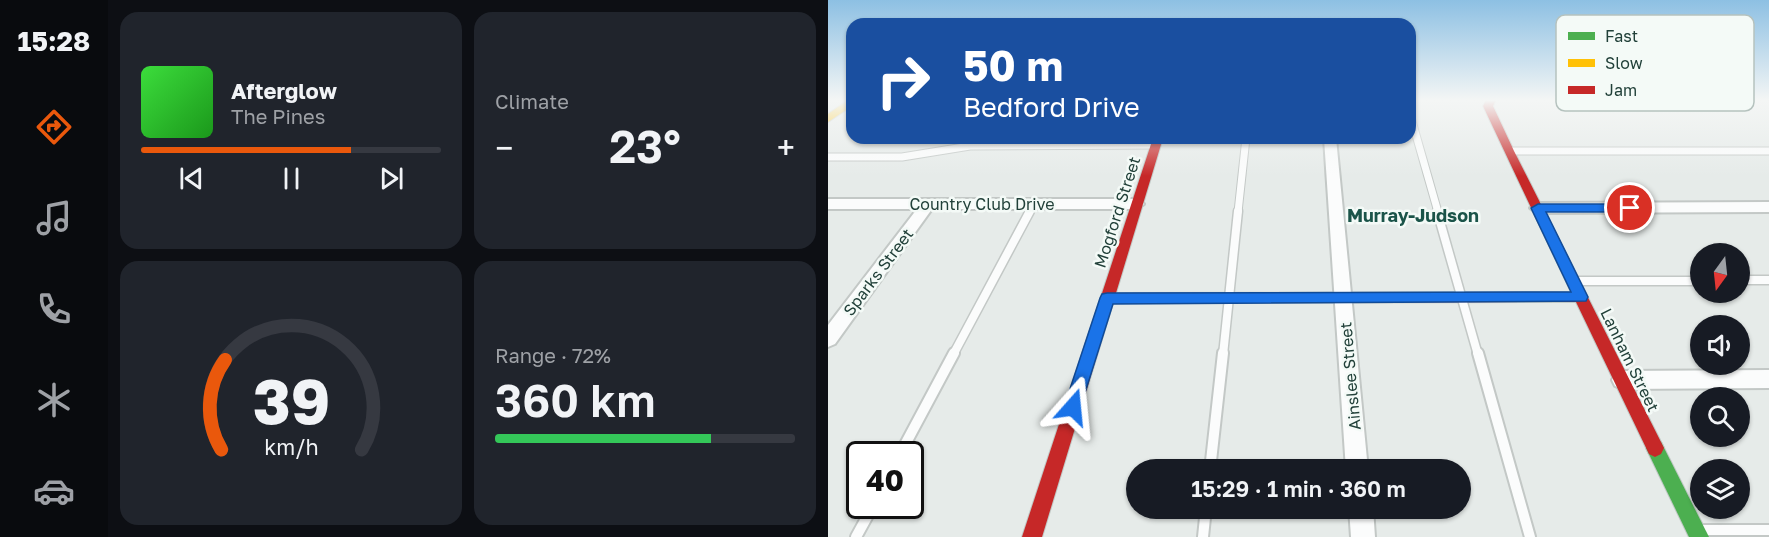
<!DOCTYPE html>
<html lang="en">
<head>
<meta charset="utf-8">
<style>
  body { margin:0; font-family:"Golos Text",sans-serif; background:#20242c; color:#f1f3f6; height:100vh; display:flex; flex-direction:column; font-size:22px; white-space:nowrap }
  * { box-sizing:border-box; margin:0 }
  p { font-size:20px; color:#9ea1a6 }
  .icon { flex:none; width:33px; height:33px; fill:none; stroke:currentColor; stroke-width:2; stroke-linecap:round; stroke-linejoin:round }
  .map { position:relative; flex:1; overflow:hidden }
  .side { display:flex; flex-direction:column; gap:12px; padding:12px; background:#0d0f14; width:720px }
  .side>* { flex:none }
  .top-card { position:absolute; left:18px; top:18px; width:570px; height:126px; border-radius:18px; box-shadow:0 2px 4px #0004; background:#1a4fa0; color:#fff; overflow:hidden }
  .needle { width:39px; rotate:195deg }
  .buttons { position:absolute; left:862px; top:243px; display:grid; gap:12px }
  .buttons a { display:grid; place-items:center; width:60px; height:60px; border-radius:50%; background:#171b24; box-shadow:0 2px 4px #0004; font-size:30px }
  .speed { position:absolute; left:18px; top:441px; display:flex; gap:12px; font-size:30px; font-weight:700; text-align:center }
  .speed>* { display:grid; place-content:center; width:78px; height:78px; border-radius:50%; background:#171b24; box-shadow:0 2px 4px #0004; line-height:1 }
  .speed .limit { border:3px solid #111; border-radius:9px; background:#fff; color:#111 }
  .pin { position:absolute; display:grid; place-items:center; width:51px; height:51px; color:#fff; margin:-26px; border:3px solid #fff; border-radius:50%; box-shadow:0 2px 6px #0007 }
  .me { position:absolute; width:66px; margin:-33px; rotate:18deg; stroke-linejoin:round; filter:drop-shadow(0 0 4px #0008) }
  .turn { display:flex; align-items:center; gap:21px; height:126px; padding:0 18px; font-size:27px }
  .turn .icon { width:78px; height:78px; stroke-width:2.5 }
  .turn b { display:block; font-size:42px; line-height:51px }
  .big { font-size:45px; font-weight:600; line-height:1.1 }
  .side .widget { flex:1; display:flex; flex-direction:column; justify-content:center; gap:9px; min-width:0; padding:0 21px; border-radius:18px; background:#20242c }
  .side .dial { align-items:center; gap:0 }
  .dial svg { height:156px; overflow:visible; fill:none; stroke:#363941; stroke-width:7; stroke-linecap:round; text-anchor:middle }
  .dial text { fill:#f1f3f6; stroke:none }
  .song { display:flex; align-items:center; gap:18px }
  .cover { width:72px; height:72px; border-radius:9px; background:linear-gradient(135deg,hsl(120 70% 55%),hsl(120 70% 35%)) }
  .played { height:6px; border-radius:3px; background:linear-gradient(90deg,#ea580c 70%,#363941 70%) }
  .keys { display:flex; justify-content:space-around; direction:ltr }
  .heat { display:flex; justify-content:space-between; align-items:center; font-size:33px; direction:ltr }
  .charge { height:9px; border-radius:4px; background:linear-gradient(90deg,#34c759 72%,#363941 0) }
  .side .tiles { flex:1; display:grid; gap:12px; grid-template-columns:repeat(2,1fr) }
  .trip { position:absolute; left:298px; top:459px; width:345px; height:60px; border-radius:30px; background:#171b24; box-shadow:0 2px 4px #0004; font-weight:600; line-height:60px; text-align:center }
  main { display:flex; flex:1; min-height:0 }
  .dock { display:flex; flex-direction:column; width:108px; justify-content:space-around; align-items:center; background:#090b0e; color:#9ea1a6 }
  .dock .icon { width:42px; height:42px }
  .dock .current { color:#ea580c }
  .dock b { font-size:27px; color:#f1f3f6 }
  .map>svg:first-child { display:block }
</style>
</head>
<body>
<main>
<nav class="dock">
<b>15:28</b>
<svg class="icon current" aria-label="directions" viewBox="0 0 24 24"><path d="M12 3l9 9-9 9-9-9zM9 14v-3h6M13 9l2 2-2 2"/></svg>
<svg class="icon" aria-label="music" viewBox="0 0 24 24"><path d="M9 18V5l10-2v13"/><circle cx="6" cy="18" r="3"/><circle cx="16" cy="16" r="3"/></svg>
<svg class="icon" aria-label="phone" viewBox="0 0 24 24"><path d="M5 4h4l2 5-3 2q2 4 5 5l2-3 5 2v4C11 20 4 13 5 4z"/></svg>
<svg class="icon" aria-label="climate" viewBox="0 0 24 24"><path d="M12 3v18M4 7l16 10M4 17L20 7"/></svg>
<svg class="icon" aria-label="car" viewBox="0 0 24 24"><path d="M5 17H2v-5l4-1 3-4h7l3 4 3 1v5h-3M9 17h6M6 11h13"/><circle cx="7" cy="17" r="2"/><circle cx="17" cy="17" r="2"/></svg>
</nav>
<section class="side">
<div class="tiles">
<div class="widget">
<div class="song"><i class="cover"></i><div><b>Afterglow</b><p>The Pines</p></div></div>
<div class="played"></div>
<div class="keys"><svg class="icon" aria-label="previous" viewBox="0 0 24 24"><path d="M18 5L8 12l10 7zM5 5v14"/></svg><svg class="icon" aria-label="pause" viewBox="0 0 24 24"><path d="M8 5v14M16 5v14"/></svg><svg class="icon" aria-label="next" viewBox="0 0 24 24"><path d="M6 5l10 7-10 7zM19 5v14"/></svg></div>
</div>
<div class="widget"><p>Climate</p>
<div class="heat"><a>−</a><b class="big">23°</b><a>+</a></div>
</div>
<div class="widget dial"><svg viewBox="0 0 100 80">
<path d="M14 69A42 42 0 1 1 86 69"/>
<path d="M14 69A42 42 0 0 1 16 23" stroke="#ea580c"/>
<text x="50" y="56" font-size="32" font-weight="700">39</text>
<text x="50" y="72" font-size="11">km/h</text>
</svg></div>
<div class="widget"><p>Range · 72%</p><b class="big">360 km</b><div class="charge"></div></div>
</div>
</section>
<div class="map">
<svg width="941" height="537" viewBox="0 0 941 537">
  <rect width="100%" height="100%" fill="#e6ebe9"/>
  <g fill="none" stroke-linecap="round" stroke-linejoin="round">
    <defs>
      <path id="lane-far2" d="M 582,114 L 610,212
        M 681,151 L 941,151
        M 0,157 L 74,157 L 142,146 L 328,145
        M 201,212 L 205,204
        M 410,212 L 418,138"/>
      <path id="lane-far1" d="M 609,211 L 650,355
        M 912,280 L 941,280
        M 747,281 L 873,281
        M 125,355 L 202,211
        M 395,355 L 410,211"/>
      <path id="lane" d="M 650,353 L 702,537
        M 72,454 L 126,353
        M 382,470 L 395,353
        M 875,530 L 941,530
        M 28,537 L 45,506
        M 375,537 L 378,508"/>
      <path id="street" d="M 496,138 L 508,138 L 540,470 L 518,470 Z
        M 0,199 L 309,199 L 316,204 L 309,209 L 104,209 L 7,344 L 0,347 L 0,325 L 89,209 L 0,209 Z
        M 941,202 L 941,212 L 709,213 L 702,208 L 709,203 Z
        M 941,370 L 941,388 L 794,389 L 787,386 L 784,380 L 787,374 L 794,371 Z
        M 521,508 L 545,508 L 547,537 L 523,537 Z"/>
      <path id="fast" d="M 827,439 L 833,442 L 881,537 L 861,537 L 818,448 L 821,442 Z"/>
      <path id="slow" d="M 20,100 L 24,100 L 24,106 L 0,122 L 0,114 Z"/>
      <path id="jam" d="M 658,100 L 668,100 L 665,106 L 686,151 L 833,442 L 836,448 L 833,454 L 827,457 L 821,454 L 748,302 L 285,303 L 214,537 L 194,537 L 325,138 L 335,138 L 288,293 L 743,292 L 655,106 Z"/>
    </defs>
    <use href="#lane-far2" stroke="#c3c8c6" stroke-width="9"/>
    <use href="#lane-far1" stroke="#c3c8c6" stroke-width="11"/>
    <use href="#lane" stroke="#c3c8c6" stroke-width="14"/>
    <use href="#street" stroke="#c3c8c6" stroke-width="4"/>
    <use href="#fast" stroke="#c1c9c6" stroke-width="2"/>
    <use href="#slow" stroke="#c1c9c6" stroke-width="2"/>
    <use href="#jam" stroke="#c1c9c6" stroke-width="2"/>
    <use href="#lane-far2" stroke="#fbfcfc" stroke-width="7"/>
    <use href="#lane-far1" stroke="#fbfcfc" stroke-width="8"/>
    <use href="#lane" stroke="#fbfcfc" stroke-width="10"/>
    <use href="#street" fill="#fbfcfc" fill-rule="evenodd"/>
    <use href="#fast" fill="#4caf50" fill-rule="evenodd"/>
    <use href="#slow" fill="#ffc107" fill-rule="evenodd"/>
    <use href="#jam" fill="#c62828" fill-rule="evenodd"/>
  </g>
  <linearGradient id="sky" x2="0" y2="1"><stop stop-color="#8dc0e3"/><stop offset="0.57" stop-color="#f4f6f5"/><stop offset="1" stop-color="#f4f6f5" stop-opacity="0"/></linearGradient>
  <rect width="941" height="176" fill="url(#sky)"/>
  <path fill="#1a73e8" stroke="#114b97" stroke-width="1.5" d="M 710,204 L 802,204 L 808,208 L 802,212 L 718,212 L 760,297 L 758,301 L 285,304 L 251,412 L 245,414 L 239,412 L 236,407 L 272,298 L 274,294 L 279,293 L 743,292 L 703,208 Z"/>
  <g text-anchor="middle" stroke-width="5" stroke-linejoin="round" paint-order="stroke">
    <g font-size="16" fill="#214039" stroke="#f4faf7">
      <text x="154" y="210">Country Club Drive</text>
      <text transform="translate(289 212) rotate(-72)" y="6">Mogford Street</text>
      <text transform="translate(50 272) rotate(-53)" y="6">Sparks Street</text>
      <text transform="translate(802 360) rotate(64)" y="6">Lanham Street</text>
      <text transform="translate(522 376) rotate(-95)" y="6">Ainslee Street</text>
    </g>
    <g font-size="18" font-weight="bold" fill="#1b5449" stroke="#f4faf7">
      <text x="585" y="222">Murray-Judson</text>
    </g>
  </g>
  <rect x="728" y="15" width="198" height="96" rx="9" fill="#f4faf7" stroke="#b5c2be" stroke-width="1.5"/>
  <rect x="740" y="32" width="27" height="8" fill="#4caf50"/>
  <rect x="740" y="59" width="27" height="8" fill="#ffc107"/>
  <rect x="740" y="86" width="27" height="8" fill="#c62828"/>
  <g font-size="16" fill="#214039">
    <text x="777" y="42">Fast</text>
    <text x="777" y="69">Slow</text>
    <text x="777" y="96">Jam</text>
  </g>
</svg>
<div class="buttons">
<a><svg class="needle" viewBox="-14 -14 28 28"><path d="M0-13l5 13h-10z" fill="#e53935"/><path d="M0 13l5-13h-10z" fill="#9ea1a6"/></svg></a>
<a><svg class="icon" aria-label="sound" viewBox="0 0 24 24"><path d="M4 9h4l5-4v14l-5-4H4zM17 9q2 3 0 6"/></svg></a>
<a><svg class="icon" aria-label="search" viewBox="0 0 24 24"><circle cx="10" cy="10" r="6"/><path d="M15 15l6 6"/></svg></a>
<a><svg class="icon" aria-label="layers" viewBox="0 0 24 24"><path d="M12 4l9 5-9 5-9-5zM3 14l9 5 9-5"/></svg></a>
</div>
<div class="speed"><div class="limit">40</div></div>
<div class="pin" style="left:802px;top:208px;background:#d93025"><svg class="icon" aria-label="arrive" viewBox="0 0 24 24"><path d="M6 21V4h12l-3 4 3 4H6"/></svg></div>
<svg class="me" style="left:245px;top:407px" viewBox="-20 -20 40 40"><path d="M0-17L14 15 0 8-14 15z" fill="#1a73e8" stroke="#fff" stroke-width="4"/></svg>
<div class="trip">15:29 · 1 min · 360 m</div>
<div class="top-card">
<div class="turn"><svg class="icon" aria-label="right" viewBox="0 0 24 24"><path d="M7 20v-9h11M14 6l5 5-5 5"/></svg><div><b>50 m</b>Bedford Drive</div></div>
</div>
</div>
</main>
</body>
</html>
